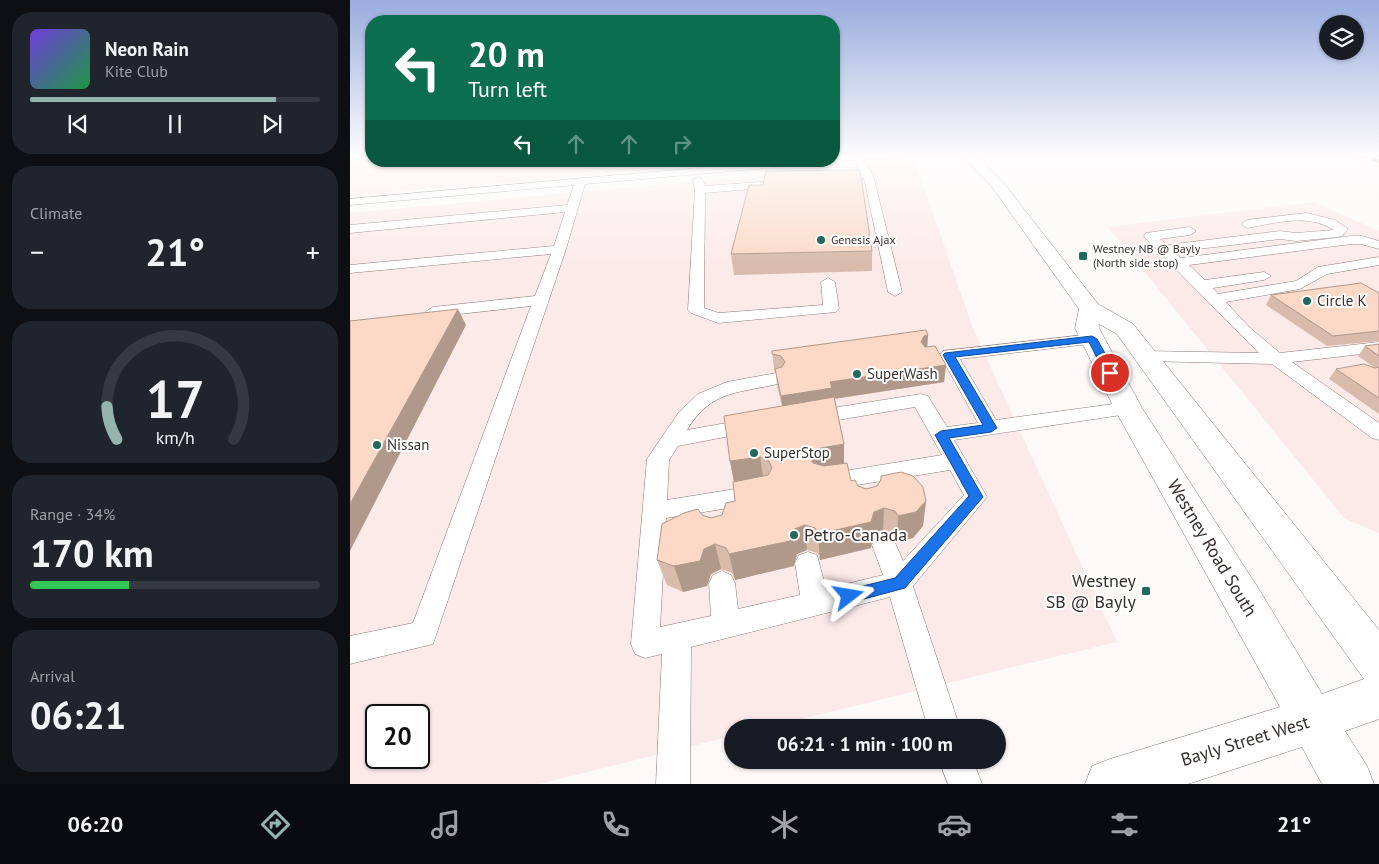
<!DOCTYPE html>
<html lang="en">
<head>
<meta charset="utf-8">
<style>
  body { margin:0; font-family:"PT Sans",sans-serif; background:#20242c; color:#f1f3f6; height:100vh; display:flex; flex-direction:column; font-size:19px; white-space:nowrap }
  * { box-sizing:border-box; margin:0 }
  p { font-size:16px; color:#9ea1a6 }
  .icon { flex:none; width:28px; height:28px; fill:none; stroke:currentColor; stroke-width:2; stroke-linecap:round; stroke-linejoin:round }
  .map { position:relative; flex:1; overflow:hidden }
  .drawer { display:flex; flex-direction:column; gap:12px; padding:12px; background:#0d0f14; width:350px }
  .drawer>* { flex:none }
  .guide { position:absolute; left:15px; top:15px; width:475px; height:152px; border-radius:20px; box-shadow:0 1px 4px #0004; background:#0b6e4f; color:#fff; overflow:hidden }
  .tools { position:absolute; left:969px; top:15px; display:grid; gap:10px }
  .tools a { display:grid; place-items:center; width:45px; height:45px; border-radius:50%; background:#171b24; box-shadow:0 1px 4px #0004; font-size:25px }
  .speed { position:absolute; left:15px; top:704px; display:flex; gap:10px; font-size:25px; font-weight:700; text-align:center }
  .speed>* { display:grid; place-content:center; width:65px; height:65px; border-radius:50%; background:#171b24; box-shadow:0 1px 4px #0004; line-height:1 }
  .speed .limit { border:2px solid #111; border-radius:8px; background:#fff; color:#111 }
  .pin { position:absolute; display:grid; place-items:center; width:42px; height:42px; color:#fff; margin:-21px; border:2px solid #fff; border-radius:50%; box-shadow:0 1px 5px #0007 }
  .me { position:absolute; width:55px; margin:-28px; rotate:76deg; stroke-linejoin:round; filter:drop-shadow(0 0 4px #0008) }
  .turn { display:flex; align-items:center; gap:18px; height:105px; padding:0 20px; font-size:22px }
  .turn .icon { width:65px; height:65px; stroke-width:2.5 }
  .turn b { display:block; font-size:35px; line-height:42px }
  .lanes { display:flex; align-items:center; height:48px; padding:0 20px; background:#0003; justify-content:center; gap:25px; direction:ltr }
  .lanes .off { opacity:.35 }
  .big { font-size:38px; font-weight:700; line-height:1.1 }
  .drawer .widget { flex:1; display:flex; flex-direction:column; justify-content:center; gap:8px; min-width:0; padding:0 18px; border-radius:20px; background:#20242c }
  .drawer .dial { align-items:center; gap:0 }
  .dial svg { height:130px; overflow:visible; fill:none; stroke:#363941; stroke-width:7; stroke-linecap:round; text-anchor:middle }
  .dial text { fill:#f1f3f6; stroke:none }
  .song { display:flex; align-items:center; gap:15px }
  .cover { width:60px; height:60px; border-radius:8px; background:linear-gradient(135deg,hsl(260 70% 55%),hsl(140 70% 35%)) }
  .played { height:5px; border-radius:2px; background:linear-gradient(90deg,#95b4af 85%,#363941 85%) }
  .keys { display:flex; justify-content:space-around; direction:ltr }
  .heat { display:flex; justify-content:space-between; align-items:center; font-size:28px; direction:ltr }
  .charge { height:8px; border-radius:4px; background:linear-gradient(90deg,#34c759 34%,#363941 0) }
  .trip { position:absolute; left:374px; top:719px; width:282px; height:50px; border-radius:25px; background:#171b24; box-shadow:0 1px 4px #0004; font-weight:700; line-height:50px; text-align:center }
  .menu { display:flex; height:80px; justify-content:space-around; align-items:center; background:#090b0e; color:#9ea1a6 }
  .menu .icon { width:35px; height:35px }
  .menu .active { color:#95b4af }
  .menu b { font-size:22px; color:#f1f3f6 }
  main { display:flex; flex:1; min-height:0 }
  .map>svg:first-child { display:block }
</style>
</head>
<body>
<main>
<section class="drawer">
<div class="widget">
<div class="song"><i class="cover"></i><div><b>Neon Rain</b><p>Kite Club</p></div></div>
<div class="played"></div>
<div class="keys"><svg class="icon" aria-label="previous" viewBox="0 0 24 24"><path d="M18 5L8 12l10 7zM5 5v14"/></svg><svg class="icon" aria-label="pause" viewBox="0 0 24 24"><path d="M8 5v14M16 5v14"/></svg><svg class="icon" aria-label="next" viewBox="0 0 24 24"><path d="M6 5l10 7-10 7zM19 5v14"/></svg></div>
</div>
<div class="widget"><p>Climate</p>
<div class="heat"><a>−</a><b class="big">21°</b><a>+</a></div>
</div>
<div class="widget dial"><svg viewBox="0 0 100 80">
<path d="M14 69A42 42 0 1 1 86 69"/>
<path d="M14 69A42 42 0 0 1 8 49" stroke="#95b4af"/>
<text x="50" y="56" font-size="32" font-weight="700">17</text>
<text x="50" y="72" font-size="11">km/h</text>
</svg></div>
<div class="widget"><p>Range · 34%</p><b class="big">170 km</b><div class="charge"></div></div>
<div class="widget"><p>Arrival</p><b class="big">06:21</b></div>
</section>
<div class="map">
<svg width="1029" height="784" viewBox="0 0 1029 784">
  <rect width="100%" height="100%" fill="#fdf9f9"/>
  <path fill="#fceae9" fill-rule="evenodd" d="M 0,154 L 21,154 L 21,161 L 397,161 L 0,196 Z
    M 987,154 L 1029,155 L 1029,167 Z
    M 565,161 L 623,329 L 767,642 L 418,727 L 382,728 L 382,736 L 189,784 L 0,784 L 0,213 ZM 26,715 L 69,715 L 69,758 L 26,758 Z
    M 964,202 L 1029,231 L 1029,533 L 995,519 L 758,227 Z"/>
  <g fill="none" stroke-linecap="round" stroke-linejoin="round">
    <defs>
      <path id="lane" d="M 516,154 L 554,154 L 549,157 L 513,160 L 523,175 L 552,292 L 545,296 L 538,292 L 514,178 L 486,181 L 481,178 L 486,175 L 511,173 L 504,160 L 484,162 L 482,161 L 484,161 L 484,156 Z
        M 426,161 L 467,161 L 462,164 L 235,184 L 216,249 L 83,644 L 0,664 L 0,636 L 63,623 L 181,306 L 83,317 L 75,312 L 83,307 L 185,296 L 201,254 L 0,273 L 0,265 L 204,246 L 215,212 L 0,233 L 0,225 L 217,205 L 224,185 L 0,205 L 0,199 Z
        M 348,177 L 352,178 L 355,186 L 424,181 L 429,184 L 424,187 L 355,193 L 354,308 L 369,313 L 473,305 L 471,282 L 478,278 L 485,282 L 489,309 L 486,312 L 368,323 L 341,313 L 338,310 L 345,190 L 343,180 Z
        M 957,213 L 985,220 L 998,229 L 992,236 L 988,237 L 946,241 L 930,239 L 824,252 L 831,258 L 1001,236 L 1012,236 L 1029,241 L 1029,249 L 1011,244 L 1001,244 L 839,265 L 855,280 L 914,272 L 921,276 L 914,280 L 863,288 L 868,294 L 946,281 L 968,267 L 1029,257 L 1029,265 L 977,274 L 950,289 L 876,302 L 899,327 L 930,353 L 1029,342 L 1029,352 L 942,362 L 1029,423 L 1029,440 L 1022,438 L 922,364 L 795,361 L 789,360 L 786,356 L 789,352 L 795,351 L 909,353 L 796,239 L 794,236 L 796,233 L 840,227 L 846,231 L 840,235 L 810,239 L 817,245 L 930,231 L 946,233 L 984,230 C 957,213 926,223 897,228 L 891,224 L 897,220 Z
        M 742,334 L 748,335 L 750,339 L 748,343 L 610,359 L 646,420 L 778,402 L 785,404 L 788,408 L 785,412 L 778,414 L 604,440 L 637,497 L 563,586 L 610,728 L 578,728 L 540,597 L 341,647 L 340,784 L 306,784 L 312,654 L 295,658 L 285,654 L 281,644 L 297,459 L 329,412 L 348,394 L 377,382 L 426,373 L 432,375 L 435,379 L 432,383 C 392,393 361,389 337,430 L 399,419 L 406,421 L 409,426 L 406,431 L 328,446 L 319,460 L 317,500 L 410,485 L 418,488 L 421,494 L 418,500 L 410,503 L 316,518 L 310,627 L 361,616 L 359,583 L 363,575 L 372,571 L 381,575 L 385,583 L 388,609 L 450,595 L 445,563 L 449,555 L 458,552 L 467,555 L 476,589 L 533,575 L 522,545 L 525,538 L 534,535 L 543,538 L 553,561 L 614,495 L 600,470 L 476,490 L 468,488 L 465,482 L 468,476 L 476,474 L 592,455 L 565,407 L 464,424 L 457,422 L 454,417 L 457,412 L 571,394 L 578,396 L 597,427 L 628,423 L 590,355 L 593,351 Z
        M 589,760 L 623,760 L 632,784 L 598,784 Z"/>
      <path id="secondary" d="M 611,154 L 625,154 L 652,181 L 748,304 L 783,324 L 1029,630 L 1029,719 L 995,731 L 1017,766 L 1024,784 L 972,784 L 952,747 L 838,784 L 735,784 L 742,766 L 760,759 L 930,707 L 764,408 L 725,328 L 729,309 L 642,187 ZM 749,324 L 767,334 L 1014,679 L 972,694 L 910,591 L 792,408 L 749,328 Z"/>
    </defs>
    <use href="#lane" stroke="#8a7877" stroke-width="1"/>
    <use href="#secondary" stroke="#8a7877" stroke-width="1"/>
    <use href="#lane" fill="#fff" fill-rule="evenodd"/>
    <use href="#secondary" fill="#fff" fill-rule="evenodd"/>
    <defs>
      <path id="rail" d="M 1005,154 L 1029,161"/>
    </defs>
    <use href="#rail" stroke="#524b4a" stroke-width="3"/>
    <use href="#rail" stroke="#fff" stroke-width="2" stroke-dasharray="6" stroke-linecap="butt"/>
  </g>
  <path fill="#d8bbaa" d="M 522,251 L 522,271 L 384,275 L 381,254 Z
    M 1029,293 L 1029,341 L 977,346 L 916,305 L 921,295 Z
    M 578,335 L 577,347 L 596,365 L 594,382 L 485,399 L 494,444 L 494,463 L 501,481 L 508,486 L 516,489 L 527,486 L 530,481 L 531,476 L 576,501 L 573,526 L 563,538 L 547,542 L 544,536 L 533,533 L 523,537 L 521,548 L 470,560 L 468,553 L 457,550 L 447,554 L 444,566 L 385,580 L 382,573 L 371,569 L 361,574 L 357,586 L 333,592 L 317,585 L 307,560 L 352,515 L 361,518 L 372,515 L 385,501 L 384,482 L 380,461 L 432,406 L 427,386 L 426,372 L 424,371 L 424,368 L 422,351 Z
    M 1029,344 L 1029,414 L 979,379 L 986,369 L 1024,367 L 1008,356 L 1015,346 Z"/>
  <path fill="#b0988b" d="M 108,309 L 116,325 L 0,551 L 0,504 Z
    M 578,335 L 577,352 L 571,342 L 574,336 Z
    M 596,365 L 594,382 L 482,399 L 433,413 L 431,396 L 480,382 Z
    M 494,444 L 494,469 L 467,474 L 460,456 L 465,449 Z
    M 410,457 L 414,482 L 385,487 L 380,461 Z
    M 576,501 L 573,526 L 563,538 L 547,542 L 548,516 Z
    M 534,508 L 533,533 L 523,537 L 521,548 L 470,560 L 468,534 Z
    M 455,525 L 457,550 L 447,554 L 444,566 L 385,580 L 379,554 Z
    M 365,544 L 371,569 L 361,574 L 357,586 L 333,592 L 324,566 L 354,549 Z"/>
  <path fill="#fbd9c6" stroke="#b0988b" d="M 510,170 L 522,251 L 381,254 L 399,185 L 413,185 L 416,171 Z
    M 1011,283 L 1029,293 L 1029,331 L 983,336 L 921,295 Z
    M 108,309 L 0,504 L 0,321 Z
    M 576,330 L 578,335 L 574,336 L 571,342 L 575,347 L 585,346 L 596,365 L 480,382 L 482,388 L 431,396 L 425,369 L 432,367 L 435,362 L 431,356 L 422,354 L 422,351 Z
    M 1029,344 L 1029,356 L 1015,346 Z
    M 1014,364 L 1025,368 L 1029,367 L 1029,398 L 986,369 Z
    M 484,397 L 494,444 L 465,449 L 460,456 L 463,463 L 474,466 L 497,463 L 501,481 L 505,480 L 508,486 L 516,489 L 527,486 L 531,480 L 531,476 L 551,472 L 563,476 L 573,487 L 576,501 L 566,512 L 548,516 L 545,511 L 534,508 L 524,512 L 521,522 L 468,534 L 465,528 L 455,525 L 444,529 L 440,541 L 379,554 L 376,548 L 365,544 L 354,549 L 350,561 L 324,566 L 307,560 L 312,524 L 334,513 L 348,509 L 352,515 L 361,518 L 372,515 L 376,503 L 385,501 L 383,482 L 418,475 L 422,468 L 419,461 L 410,457 L 380,461 L 374,416 Z"/>
  <linearGradient id="sky" x2="0" y2="1"><stop stop-color="#99acde"/><stop offset="0.59" stop-color="#fefcfc"/><stop offset="1" stop-color="#fefcfc" stop-opacity="0"/></linearGradient>
  <rect width="1029" height="263" fill="url(#sky)"/>
  <path fill="#1a73e8" stroke="#114b97" d="M 742,336 L 747,339 L 766,373 L 764,376 L 756,376 L 739,342 L 605,357 L 647,428 L 641,432 L 599,438 L 633,497 L 555,588 L 499,603 L 493,601 L 490,596 L 493,591 L 545,578 L 619,496 L 585,435 L 591,431 L 633,425 L 593,355 L 595,353 Z"/>
  <g fill="#246859" stroke="#fff" stroke-width="2">
    <circle cx="471" cy="240" r="5"/>
    <rect x="728" y="251" width="10" height="10" rx="2.5"/>
    <circle cx="957" cy="301" r="5"/>
    <circle cx="507" cy="374" r="5"/>
    <circle cx="27" cy="445" r="5"/>
    <circle cx="404" cy="453" r="5"/>
    <circle cx="444" cy="535" r="5"/>
    <rect x="791" y="586" width="10" height="10" rx="2.5"/>
  </g>
  <g text-anchor="middle" stroke-width="4" stroke-linejoin="round" paint-order="stroke">
    <g font-size="12" fill="#372f2e" stroke="#fff" text-anchor="start">
      <text x="481" y="244">Genesis Ajax</text>
      <text x="743" y="253">Westney NB @ Bayly<tspan x="743" dy="14">(North side stop)</tspan></text>
    </g>
    <g font-size="15" fill="#372f2e" stroke="#fff" text-anchor="start">
      <text x="967" y="306">Circle K</text>
      <text x="517" y="379">SuperWash</text>
      <text x="37" y="450">Nissan</text>
      <text x="414" y="458">SuperStop</text>
    </g>
    <g font-size="18" fill="#372f2e" stroke="#fff" text-anchor="start">
      <text x="454" y="541">Petro-Canada</text>
      <text x="786" y="587" text-anchor="end">Westney<tspan x="786" dy="21">SB @ Bayly</tspan></text>
    </g>
    <g font-size="18" fill="#372f2e" stroke="#fff">
      <text transform="translate(862 548) rotate(59)" y="6">Westney Road South</text>
      <text transform="translate(895 741) rotate(-17)" y="6">Bayly Street West</text>
    </g>
  </g>
</svg>
<div class="tools">
<a><svg class="icon" aria-label="layers" viewBox="0 0 24 24"><path d="M12 4l9 5-9 5-9-5zM3 14l9 5 9-5"/></svg></a>
</div>
<div class="speed"><div class="limit">20</div></div>
<div class="pin" style="left:760px;top:373px;background:#d93025"><svg class="icon" aria-label="arrive" viewBox="0 0 24 24"><path d="M6 21V4h12l-3 4 3 4H6"/></svg></div>
<svg class="me" style="left:499px;top:596px" viewBox="-20 -20 40 40"><path d="M0-17L14 15 0 8-14 15z" fill="#1a73e8" stroke="#fff" stroke-width="4"/></svg>
<div class="trip">06:21 · 1 min · 100 m</div>
<div class="guide">
<div class="turn"><svg class="icon" aria-label="left" viewBox="0 0 24 24"><path d="M17 20v-9H6M10 6l-5 5 5 5"/></svg><div><b>20 m</b>Turn left</div></div>
<div class="lanes"><svg class="icon" aria-label="left" viewBox="0 0 24 24"><path d="M17 20v-9H6M10 6l-5 5 5 5"/></svg><svg class="icon off" aria-label="ahead" viewBox="0 0 24 24"><path d="M12 20V5M6 11l6-6 6 6"/></svg><svg class="icon off" aria-label="ahead" viewBox="0 0 24 24"><path d="M12 20V5M6 11l6-6 6 6"/></svg><svg class="icon off" aria-label="right" viewBox="0 0 24 24"><path d="M7 20v-9h11M14 6l5 5-5 5"/></svg></div>
</div>
</div>
</main>
<nav class="menu">
<b>06:20</b>
<svg class="icon active" aria-label="directions" viewBox="0 0 24 24"><path d="M12 3l9 9-9 9-9-9zM9 14v-3h6M13 9l2 2-2 2"/></svg>
<svg class="icon" aria-label="music" viewBox="0 0 24 24"><path d="M9 18V5l10-2v13"/><circle cx="6" cy="18" r="3"/><circle cx="16" cy="16" r="3"/></svg>
<svg class="icon" aria-label="phone" viewBox="0 0 24 24"><path d="M5 4h4l2 5-3 2q2 4 5 5l2-3 5 2v4C11 20 4 13 5 4z"/></svg>
<svg class="icon" aria-label="climate" viewBox="0 0 24 24"><path d="M12 3v18M4 7l16 10M4 17L20 7"/></svg>
<svg class="icon" aria-label="car" viewBox="0 0 24 24"><path d="M5 17H2v-5l4-1 3-4h7l3 4 3 1v5h-3M9 17h6M6 11h13"/><circle cx="7" cy="17" r="2"/><circle cx="17" cy="17" r="2"/></svg>
<svg class="icon" aria-label="filters" viewBox="0 0 24 24"><path d="M4 7h16M4 17h16"/><circle cx="9" cy="7" r="2"/><circle cx="15" cy="17" r="2"/></svg>
<b>21°</b>
</nav>
</body>
</html>
